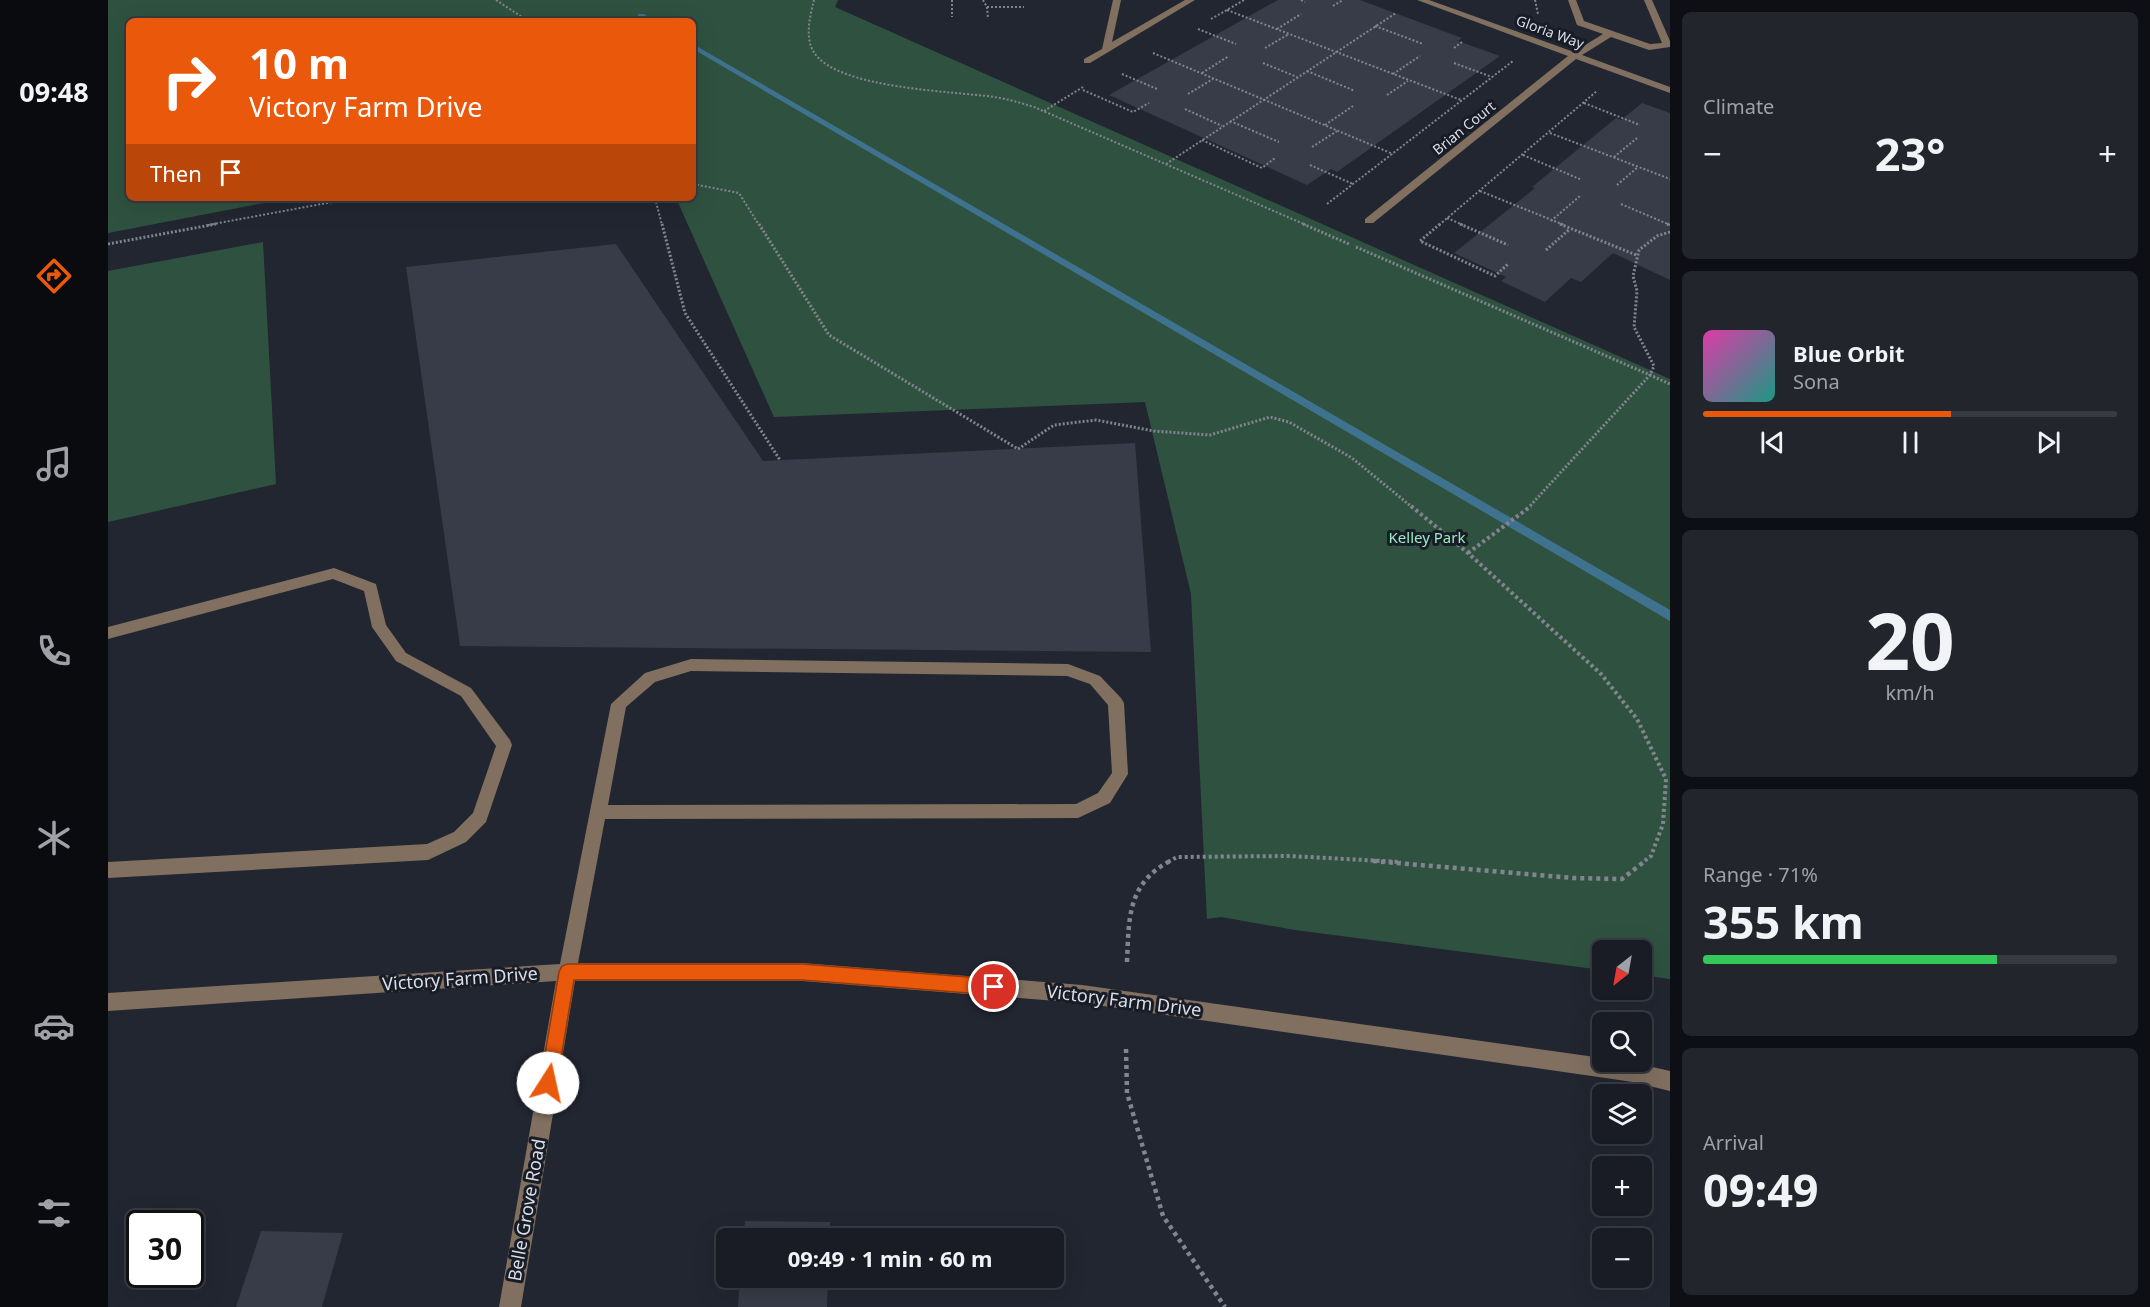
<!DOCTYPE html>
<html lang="en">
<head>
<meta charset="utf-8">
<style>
  body { margin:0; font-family:"Noto Sans",sans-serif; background:#23252d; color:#f1f3f6; height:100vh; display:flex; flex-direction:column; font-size:22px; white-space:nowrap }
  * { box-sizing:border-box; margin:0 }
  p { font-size:20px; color:#9fa1a7 }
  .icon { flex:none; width:33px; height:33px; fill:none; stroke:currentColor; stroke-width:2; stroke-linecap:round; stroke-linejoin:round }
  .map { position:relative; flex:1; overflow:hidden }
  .drawer { display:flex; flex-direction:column; gap:12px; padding:12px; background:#0e0f14; width:480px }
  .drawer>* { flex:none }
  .banner { position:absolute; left:18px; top:18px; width:570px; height:183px; border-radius:9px; box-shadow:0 6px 24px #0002,0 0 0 2px #383a42; background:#ea580c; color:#fff; overflow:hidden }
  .needle { width:39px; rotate:211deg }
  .buttons { position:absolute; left:1484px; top:940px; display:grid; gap:12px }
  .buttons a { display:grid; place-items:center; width:60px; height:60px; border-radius:9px; background:#1a1c25; box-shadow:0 6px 24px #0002,0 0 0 2px #383a42; font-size:30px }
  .speed { position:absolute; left:18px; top:1210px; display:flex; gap:12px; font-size:30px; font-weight:700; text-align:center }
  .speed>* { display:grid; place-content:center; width:78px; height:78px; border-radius:50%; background:#1a1c25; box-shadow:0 6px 24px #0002,0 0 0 2px #383a42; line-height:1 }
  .speed .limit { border:3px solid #111; border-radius:9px; background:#fff; color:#111 }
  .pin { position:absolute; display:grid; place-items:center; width:51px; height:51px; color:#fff; margin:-26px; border:3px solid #fff; border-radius:50%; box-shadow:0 2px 6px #0007 }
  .me { position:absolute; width:66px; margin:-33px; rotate:10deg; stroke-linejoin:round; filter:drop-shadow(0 0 4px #0008) }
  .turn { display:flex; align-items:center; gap:21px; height:126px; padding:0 24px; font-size:27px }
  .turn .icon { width:78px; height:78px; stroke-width:2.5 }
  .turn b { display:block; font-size:42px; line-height:51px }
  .then { display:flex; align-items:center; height:57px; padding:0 24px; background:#0003; gap:12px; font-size:22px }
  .big { font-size:45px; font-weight:700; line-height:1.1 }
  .drawer .tile { flex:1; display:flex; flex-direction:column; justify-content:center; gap:9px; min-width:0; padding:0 21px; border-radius:9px; background:#23252d }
  .drawer .dial { align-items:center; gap:0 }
  .dial b { font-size:78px; line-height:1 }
  .song { display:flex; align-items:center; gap:18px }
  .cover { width:72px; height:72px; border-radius:9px; background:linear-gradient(135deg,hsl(320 70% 55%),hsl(170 70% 35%)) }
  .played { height:6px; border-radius:3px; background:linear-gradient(90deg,#ea580c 60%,#383a42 60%) }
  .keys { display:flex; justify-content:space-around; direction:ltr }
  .heat { display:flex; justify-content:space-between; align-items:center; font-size:33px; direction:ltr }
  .charge { height:9px; border-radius:4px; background:linear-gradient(90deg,#34c759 71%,#383a42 0) }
  .trip { position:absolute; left:608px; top:1228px; width:348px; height:60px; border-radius:9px; background:#1a1c25; box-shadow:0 6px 24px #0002,0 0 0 2px #383a42; font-weight:700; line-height:60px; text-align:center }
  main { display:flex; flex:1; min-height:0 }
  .tab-bar { display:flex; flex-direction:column; width:108px; justify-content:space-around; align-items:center; background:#0a0b0f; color:#9fa1a7 }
  .tab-bar .icon { width:42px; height:42px }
  .tab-bar .selected { color:#ea580c }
  .tab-bar b { font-size:27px; color:#f1f3f6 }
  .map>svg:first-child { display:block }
</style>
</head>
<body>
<main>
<nav class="tab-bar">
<b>09:48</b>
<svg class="icon selected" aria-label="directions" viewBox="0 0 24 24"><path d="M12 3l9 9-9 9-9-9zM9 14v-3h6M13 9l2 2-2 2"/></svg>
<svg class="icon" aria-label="music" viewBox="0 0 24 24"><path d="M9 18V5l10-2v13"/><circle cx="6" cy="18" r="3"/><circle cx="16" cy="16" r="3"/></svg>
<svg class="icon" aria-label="phone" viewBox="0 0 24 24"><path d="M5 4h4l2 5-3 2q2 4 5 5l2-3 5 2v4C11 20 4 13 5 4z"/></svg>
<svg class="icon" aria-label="climate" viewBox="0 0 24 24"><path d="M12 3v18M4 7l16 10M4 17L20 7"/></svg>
<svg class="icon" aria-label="car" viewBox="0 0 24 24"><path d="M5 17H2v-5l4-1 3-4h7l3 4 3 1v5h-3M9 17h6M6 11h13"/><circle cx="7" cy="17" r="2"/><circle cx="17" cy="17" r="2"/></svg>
<svg class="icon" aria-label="filters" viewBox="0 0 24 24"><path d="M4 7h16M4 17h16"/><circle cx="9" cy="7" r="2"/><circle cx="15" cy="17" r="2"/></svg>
</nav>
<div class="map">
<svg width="1562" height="1307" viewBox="0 0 1562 1307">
  <rect width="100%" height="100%" fill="#222631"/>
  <path fill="#2f5240" d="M 0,0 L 730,0 L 727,7 L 1562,379 L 1562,979 L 1533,975 L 1533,951 L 1494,951 L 1494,970 L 1187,930 L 1113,917 L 1099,919 L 1083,594 L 1037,402 L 666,417 L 568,198 L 585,198 L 585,21 L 21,21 L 21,198 L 182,198 L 0,233 Z
    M 155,242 L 168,484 L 0,522 L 0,271 Z"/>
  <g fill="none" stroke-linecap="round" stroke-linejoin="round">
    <path fill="#3f728f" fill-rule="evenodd" d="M 530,14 L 536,14 L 546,21 L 536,21 L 530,18 Z
      M 585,44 L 1562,610 L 1562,621 L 585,49 Z"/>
  </g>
  <path fill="#373c48" d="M 1170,0 L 1252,0 L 1354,38 L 1350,41 L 1392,56 L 1229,172 L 1223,169 L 1199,185 L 1001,95 Z
    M 1534,103 L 1562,113 L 1562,280 L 1505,253 L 1473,282 L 1463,278 L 1437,302 L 1393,281 L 1398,277 L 1346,253 L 1427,188 L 1424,187 L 1508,118 L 1513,120 Z
    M 508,244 L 655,461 L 1027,443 L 1043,652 L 352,646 L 298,267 Z
    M 637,1221 L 722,1222 L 722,1239 L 635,1239 Z
    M 153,1231 L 235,1233 L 214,1307 L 128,1307 Z
    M 632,1278 L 720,1278 L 719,1307 L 630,1307 Z"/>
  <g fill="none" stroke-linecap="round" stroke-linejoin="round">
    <path stroke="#82858f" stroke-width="2" stroke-dasharray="2 2" stroke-linecap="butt" d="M 388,0 L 420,21
      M 706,0 C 702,16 696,39 707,54 C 733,89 844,91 886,97 C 900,99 913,103 926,107 L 1198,225
      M 844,0 L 844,17
      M 875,0 L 879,7 L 880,18
      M 1193,0 L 1197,2
      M 1427,0 L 1430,14
      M 1225,6 L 1235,0
      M 879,7 L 916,7
      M 1119,10 L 1353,100
      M 1103,19 L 1136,0
      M 1267,26 L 1315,44
      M 1090,29 L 1128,44
      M 1169,29 L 1193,14
      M 1157,48 L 1181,34
      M 1346,48 L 1354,42
      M 1045,53 L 1285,154
      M 1155,63 L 1189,77
      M 1346,63 L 1384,77
      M 1199,71 L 1247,91
      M 1094,73 L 1121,56
      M 1014,74 L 1049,89
      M 1285,74 L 1312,56
      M 975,90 L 1025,112 L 1041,103
      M 1080,94 L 1105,79
      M 1279,95 L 1300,81
      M 1476,103 L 1532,125
      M 1077,109 L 1114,126
      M 936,111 L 975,87
      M 1122,121 L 1171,142
      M 1217,125 L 1245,106
      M 1442,133 L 1562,179
      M 1094,140 L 1154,168 L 1167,158
      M 1204,147 L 1229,131
      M 1415,155 L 1474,180
      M 1506,157 L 1529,138
      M 1058,164 L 1288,13
      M 1202,165 L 1245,184
      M 585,184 L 631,193 L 651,225
      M 1509,185 L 1530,167
      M 1372,191 L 1456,225
      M 547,198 L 554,225
      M 1219,204 L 1405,61
      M 1513,204 L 1562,225
      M 1339,218 L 1355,225
      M 1443,221 L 1472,196
      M 100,225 L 246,198
      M 1331,225 L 1489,91"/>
    <path stroke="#82858f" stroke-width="3" stroke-dasharray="2 2" stroke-linecap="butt" d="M 554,224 L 577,313 L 672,460
      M 651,224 L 721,335 L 910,449 L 946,425 L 988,420 L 1046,431 L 1102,435 L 1162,417 L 1181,422 L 1244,458 L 1304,507
      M 1195,224 L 1241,244
      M 1332,224 L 1312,241 L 1387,276 L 1400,264
      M 1352,224 L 1400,245
      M 1452,224 L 1528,255
      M 1559,224 L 1562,225
      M 1562,232 L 1549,236 L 1531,250 L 1525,276 L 1529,291 L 1526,327 L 1546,366 L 1542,375 L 1562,384
      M 0,244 L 108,224
      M 1248,247 L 1542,375 L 1421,507
      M 1438,250 L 1462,229"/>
    <path stroke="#82858f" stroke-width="4" stroke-dasharray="3 3" stroke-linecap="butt" d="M 1303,506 L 1360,553 L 1493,674 L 1529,719 L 1558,779 L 1555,824 L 1543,856 L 1535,862
      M 1360,553 L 1423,506
      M 1060,862 L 1069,857 L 1182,856 L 1293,862"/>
    <path stroke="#82858f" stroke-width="4.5" stroke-dasharray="4 4" stroke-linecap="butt" d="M 1265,861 L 1465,878 L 1514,879 L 1537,861
      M 1019,962 C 1021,918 1019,884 1062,861
      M 1018,1049 L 1019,1093 L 1055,1216 L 1117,1307"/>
    <path fill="#817060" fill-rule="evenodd" d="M 1005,0 L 1013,0 L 1004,42 L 1077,0 L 1087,0 L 982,63 L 976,63 L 976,59 L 994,49 Z
      M 1309,0 L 1321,0 L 1466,52 L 1495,34 L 1469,25 L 1460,0 L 1468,0 L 1476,21 L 1542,44 L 1554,43 L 1536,0 L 1544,0 L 1562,41 L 1562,47 L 1541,50 L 1503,37 L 1474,55 L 1562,87 L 1562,93 L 1468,59 L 1265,223 L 1257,223 L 1257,219 L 1460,56 Z
      M 226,568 L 268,584 L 278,625 L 298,653 L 363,688 L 402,740 L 404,745 L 378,822 L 358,842 L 320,860 L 0,878 L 0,862 L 319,844 L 346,832 L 365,813 L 388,746 L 353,696 L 288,661 L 264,627 L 256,591 L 225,579 L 0,639 L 0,627 Z
      M 583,659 L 960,664 L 992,676 L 1013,698 L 1016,703 L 1020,774 L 1002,803 L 970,818 L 497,819 L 470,963 L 694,963 L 974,985 L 1494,1058 L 1494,1062 L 1522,1062 L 1562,1071 L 1562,1091 L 1525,1082 L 974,1003 L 694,981 L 467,981 L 413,1307 L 391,1307 L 448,981 L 0,1011 L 0,993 L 452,964 L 503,704 L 537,673 ZM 583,671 L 959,676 L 982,684 L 1000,705 L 1004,773 L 990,793 L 968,804 L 500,805 L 518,707 L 547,682 Z"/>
  </g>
  <path fill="#ea580c" stroke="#983908" stroke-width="1.5" d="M 459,964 L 694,964 L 886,979 L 891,981 L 894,987 L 891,993 L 886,995 L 694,980 L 466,980 L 449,1083 L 446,1090 L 440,1092 L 434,1090 L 432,1083 L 451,972 L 454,966 Z"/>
  <g text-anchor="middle" stroke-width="6" stroke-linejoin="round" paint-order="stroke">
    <g font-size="14" fill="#dbdee6" stroke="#181c27">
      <text transform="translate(1442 32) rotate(20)" y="5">Gloria Way</text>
      <text transform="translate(1356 128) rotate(-39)" y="5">Brian Court</text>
    </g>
    <g font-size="15" fill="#98ecc1" stroke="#181c27">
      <text x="1319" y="543">Kelley Park</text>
    </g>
    <g font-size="18" fill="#dbdee6" stroke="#181c27">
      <text transform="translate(352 979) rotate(-4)" y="6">Victory Farm Drive</text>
      <text transform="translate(1016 1001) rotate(7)" y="6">Victory Farm Drive</text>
      <text transform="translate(419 1210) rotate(-80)" y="6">Belle Grove Road</text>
    </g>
  </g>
</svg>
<div class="buttons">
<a><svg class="needle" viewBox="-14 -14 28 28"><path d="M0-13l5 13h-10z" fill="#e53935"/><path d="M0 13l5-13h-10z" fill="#9fa1a7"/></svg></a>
<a><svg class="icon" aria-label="search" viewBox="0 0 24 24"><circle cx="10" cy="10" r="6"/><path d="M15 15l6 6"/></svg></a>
<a><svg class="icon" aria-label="layers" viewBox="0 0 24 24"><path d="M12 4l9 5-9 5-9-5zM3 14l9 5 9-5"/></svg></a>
<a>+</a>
<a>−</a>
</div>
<div class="speed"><div class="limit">30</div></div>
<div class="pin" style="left:886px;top:987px;background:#d93025"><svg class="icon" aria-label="arrive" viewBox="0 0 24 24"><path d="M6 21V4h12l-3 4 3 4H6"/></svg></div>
<svg class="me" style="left:440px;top:1083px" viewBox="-20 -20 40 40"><circle r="19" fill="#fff"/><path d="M0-13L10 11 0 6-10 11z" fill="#ea580c"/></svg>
<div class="trip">09:49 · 1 min · 60 m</div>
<div class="banner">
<div class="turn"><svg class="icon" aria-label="right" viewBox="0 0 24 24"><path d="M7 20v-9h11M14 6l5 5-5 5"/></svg><div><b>10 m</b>Victory Farm Drive</div></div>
<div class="then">Then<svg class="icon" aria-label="arrive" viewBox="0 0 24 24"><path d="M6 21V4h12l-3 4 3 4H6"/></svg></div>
</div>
</div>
<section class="drawer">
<div class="tile"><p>Climate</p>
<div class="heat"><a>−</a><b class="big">23°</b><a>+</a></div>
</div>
<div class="tile">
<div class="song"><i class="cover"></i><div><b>Blue Orbit</b><p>Sona</p></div></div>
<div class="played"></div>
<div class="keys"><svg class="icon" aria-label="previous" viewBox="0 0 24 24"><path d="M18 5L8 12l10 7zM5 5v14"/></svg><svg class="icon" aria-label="pause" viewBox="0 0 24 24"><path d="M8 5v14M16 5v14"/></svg><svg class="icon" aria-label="next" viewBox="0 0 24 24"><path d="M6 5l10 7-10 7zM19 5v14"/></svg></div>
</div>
<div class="tile dial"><b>20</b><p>km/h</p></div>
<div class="tile"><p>Range · 71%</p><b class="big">355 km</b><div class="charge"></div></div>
<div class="tile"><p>Arrival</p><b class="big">09:49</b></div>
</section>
</main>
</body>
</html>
